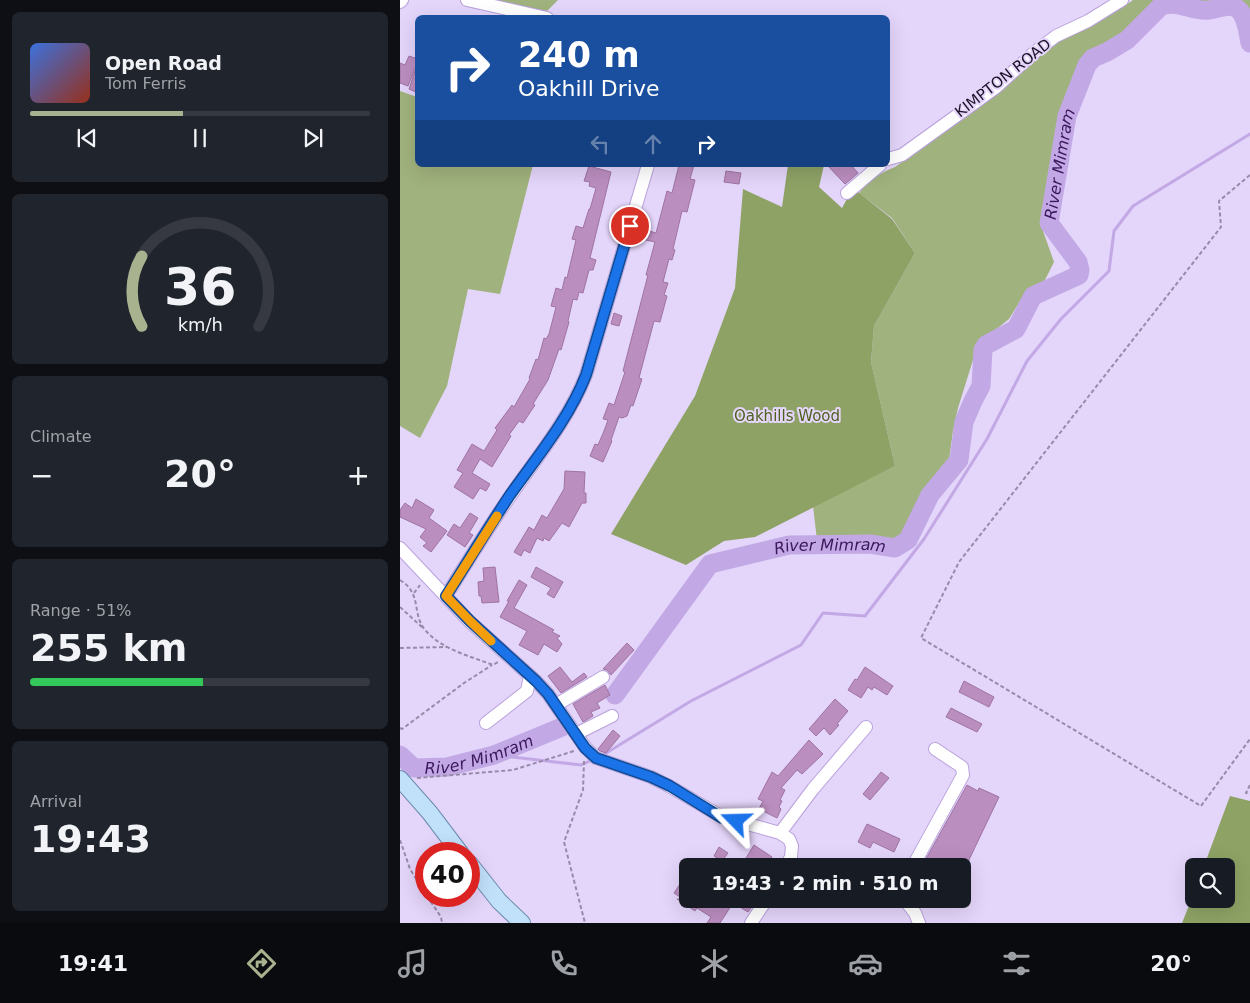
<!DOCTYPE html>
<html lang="en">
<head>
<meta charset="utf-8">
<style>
  body { margin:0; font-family:"DejaVu Sans",sans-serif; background:#20242c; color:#f1f3f6; height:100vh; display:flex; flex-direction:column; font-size:19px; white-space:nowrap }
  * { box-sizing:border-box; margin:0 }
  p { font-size:16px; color:#9ea1a6 }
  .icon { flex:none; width:28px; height:28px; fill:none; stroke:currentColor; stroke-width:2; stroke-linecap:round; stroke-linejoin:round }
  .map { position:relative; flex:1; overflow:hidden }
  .sheet { display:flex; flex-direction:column; gap:12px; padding:12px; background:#0d0f14; width:400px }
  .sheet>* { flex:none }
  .hud { position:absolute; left:15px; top:15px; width:475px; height:152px; border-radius:8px; box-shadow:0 5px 20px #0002; background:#1a4fa0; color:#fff; overflow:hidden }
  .controls { position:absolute; left:785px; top:858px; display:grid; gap:10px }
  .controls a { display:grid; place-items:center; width:50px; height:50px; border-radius:8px; background:#171b24; box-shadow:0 5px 20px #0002; font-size:25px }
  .speed { position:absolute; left:15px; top:842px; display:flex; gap:10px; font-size:25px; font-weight:700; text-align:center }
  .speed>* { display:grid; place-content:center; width:65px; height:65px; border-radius:50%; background:#171b24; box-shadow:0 5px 20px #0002; line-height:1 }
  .speed .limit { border:8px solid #d22; background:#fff; color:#111 }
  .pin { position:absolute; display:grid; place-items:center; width:42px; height:42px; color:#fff; margin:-21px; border:2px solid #fff; border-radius:50%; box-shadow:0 1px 5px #0007 }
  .me { position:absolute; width:55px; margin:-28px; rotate:292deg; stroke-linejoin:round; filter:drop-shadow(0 0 4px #0008) }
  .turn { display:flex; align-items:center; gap:18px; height:105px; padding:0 20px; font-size:22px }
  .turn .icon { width:65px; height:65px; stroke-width:2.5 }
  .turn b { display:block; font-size:35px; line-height:42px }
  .lanes { display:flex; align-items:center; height:48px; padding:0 20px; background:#0003; justify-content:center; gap:25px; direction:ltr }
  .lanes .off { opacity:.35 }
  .big { font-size:38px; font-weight:800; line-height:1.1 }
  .sheet .widget { flex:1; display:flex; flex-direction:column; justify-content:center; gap:8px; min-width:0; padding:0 18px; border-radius:8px; background:#20242c }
  .sheet .dial { align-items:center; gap:0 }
  .dial svg { height:130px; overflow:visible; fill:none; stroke:#363941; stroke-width:7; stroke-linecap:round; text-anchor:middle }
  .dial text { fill:#f1f3f6; stroke:none }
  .song { display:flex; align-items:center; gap:15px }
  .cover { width:60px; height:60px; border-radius:8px; background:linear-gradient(135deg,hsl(220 70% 55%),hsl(10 70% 35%)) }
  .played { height:5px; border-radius:2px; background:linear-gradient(90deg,#a8b28e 45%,#363941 45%) }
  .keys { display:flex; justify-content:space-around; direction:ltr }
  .heat { display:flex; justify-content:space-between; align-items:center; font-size:28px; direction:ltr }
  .charge { height:8px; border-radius:4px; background:linear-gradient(90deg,#34c759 51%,#363941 0) }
  .trip { position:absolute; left:279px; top:858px; width:292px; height:50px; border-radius:8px; background:#171b24; box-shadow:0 5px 20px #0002; font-weight:800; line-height:50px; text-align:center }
  .dock { display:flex; height:80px; justify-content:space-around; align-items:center; background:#090b0e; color:#9ea1a6 }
  .dock .icon { width:35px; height:35px }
  .dock .selected { color:#a8b28e }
  .dock b { font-size:22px; color:#f1f3f6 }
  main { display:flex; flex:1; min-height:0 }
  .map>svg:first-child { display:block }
</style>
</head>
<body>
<main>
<section class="sheet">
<div class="widget">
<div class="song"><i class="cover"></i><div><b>Open Road</b><p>Tom Ferris</p></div></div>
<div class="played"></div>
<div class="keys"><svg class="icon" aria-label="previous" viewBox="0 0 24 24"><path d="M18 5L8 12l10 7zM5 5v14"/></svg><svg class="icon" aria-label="pause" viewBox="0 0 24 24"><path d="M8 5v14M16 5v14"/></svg><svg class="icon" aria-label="next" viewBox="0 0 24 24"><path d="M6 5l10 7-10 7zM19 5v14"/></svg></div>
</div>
<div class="widget dial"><svg viewBox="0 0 100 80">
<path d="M14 69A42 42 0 1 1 86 69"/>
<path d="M14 69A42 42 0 0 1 14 26" stroke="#a8b28e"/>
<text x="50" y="56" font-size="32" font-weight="700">36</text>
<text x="50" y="72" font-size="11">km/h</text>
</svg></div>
<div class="widget"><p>Climate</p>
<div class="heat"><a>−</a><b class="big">20°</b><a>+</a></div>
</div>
<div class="widget"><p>Range · 51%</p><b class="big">255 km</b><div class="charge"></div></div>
<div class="widget"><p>Arrival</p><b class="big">19:43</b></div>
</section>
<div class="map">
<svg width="850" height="923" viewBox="0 0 850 923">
  <rect width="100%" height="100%" fill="#e4d5fa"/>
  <path fill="#a0b27d" d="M 87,0 L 158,0 L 147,11 Z
    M 733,0 L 757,0 L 743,17 L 708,47 L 689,57 L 676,71 L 658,122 L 643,231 L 654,262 L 645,280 L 624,295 L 609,319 L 578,344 L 558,408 L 553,431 L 549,460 L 527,486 L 503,537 L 493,540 L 464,539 L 417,540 L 413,506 L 495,466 L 471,362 L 474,326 L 515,253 L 492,218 L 459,193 C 469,180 480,173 495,167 L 603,90 L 636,58 L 657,41 L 723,7 Z
    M 790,0 L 850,0 L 850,25 L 846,13 L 836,5 L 825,2 L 803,6 Z
    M 0,91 L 17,97 L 18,165 L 133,165 L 100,294 L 68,289 L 47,386 L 20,438 L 0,426 Z"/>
  <path fill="#8ea265" d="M 388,165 L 424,165 L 419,187 L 442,208 L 453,188 L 492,219 L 515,253 L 474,326 L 471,362 L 495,466 L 355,537 L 324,541 L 286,565 L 211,534 L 295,396 L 335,288 L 343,189 L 382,207 Z
    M 830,796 L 850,801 L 850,923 L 782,923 L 794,893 L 794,899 L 826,899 L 826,866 L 804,866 Z"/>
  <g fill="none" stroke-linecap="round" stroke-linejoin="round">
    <path stroke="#c2a9e5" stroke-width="3" d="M 94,755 L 181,765 L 192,760
      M 203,755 L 291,701 L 401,645 L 423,613 L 465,616 L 524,539 L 587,439 L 627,361 L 661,319 L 709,271 L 714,231 L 733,206 L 850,134"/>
    <g stroke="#c2a9e5" stroke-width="19">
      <path id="s1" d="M 215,695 L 310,564 L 389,545 L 470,544 L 495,548 L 508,540 L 530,495 L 559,460 L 564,422 L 573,401 L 581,386 L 583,350 L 586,345 L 616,329 L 633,296 L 679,275 L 680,270 L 678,262 L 649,223 L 667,116 L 687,65 L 693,58 L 707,52 L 727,40 L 761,6 C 781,0 790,12 809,10 C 819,9 830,2 839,10 C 847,18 848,33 850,43"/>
      <path id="s2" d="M 0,755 L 14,768 L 47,767 L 94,755 L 162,727"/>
    </g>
  </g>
  <path fill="#bb8ec0" stroke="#9f73a3" d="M 9,56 L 18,59 L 18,61 L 8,86 L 0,83 L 0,63 L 5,65 Z
    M 16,68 L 18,68 L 18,93 L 9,89 Z
    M 279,165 L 294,165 L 290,179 L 295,180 L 287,212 L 282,211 L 273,249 L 275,250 L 272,260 L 269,259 L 263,282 L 268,283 L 264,295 L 267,296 L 260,322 L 254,321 L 239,378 L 242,379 L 233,406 L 231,405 L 227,416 L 222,418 L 219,417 L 211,440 L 212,441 L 203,462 L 190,456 L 195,444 L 198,445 L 204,431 L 208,420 L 203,419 L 209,403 L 214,405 L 225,372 L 223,371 L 248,275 L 246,275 L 255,242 L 237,238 L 239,228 L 256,233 L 267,191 L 272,193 Z
    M 427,165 L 451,165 L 458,173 L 445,184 Z
    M 189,166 L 211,172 L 190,258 L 196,260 L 193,270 L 189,270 L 183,293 L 179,292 L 177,300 L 173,299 L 168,321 L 169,322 L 161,350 L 159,349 L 148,380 L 133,404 L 135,405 L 123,423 L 119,421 L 109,435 L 111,436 L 92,467 L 80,459 L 72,473 L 90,484 L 86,491 L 80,488 L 73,499 L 54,487 L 63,473 L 57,470 L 72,444 L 84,451 L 97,430 L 95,428 L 112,405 L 114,407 L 130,379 L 129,378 L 136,359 L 138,360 L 144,338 L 146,339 L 149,334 L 156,307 L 151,306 L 156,288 L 162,290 L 165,277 L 167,278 L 176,240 L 172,239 L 176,226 L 183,228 L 189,209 L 190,209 L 196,188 L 189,186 L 190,182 L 184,181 Z
    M 326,171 L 341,173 L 339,184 L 324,182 Z
    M 214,313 L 222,316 L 219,326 L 211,324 Z
    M 165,471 L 185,472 L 184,493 L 186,493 L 186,503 L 182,503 L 169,527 L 162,523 L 149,541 L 144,538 L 143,541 L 137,538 L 130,553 L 124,550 L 121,556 L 114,552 L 129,527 L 134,530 L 142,515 L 147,518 L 164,489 Z
    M 16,499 L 34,510 L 29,518 L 47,531 L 31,552 L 23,546 L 27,543 L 20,537 L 26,529 L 0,517 L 0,510 L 5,503 L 12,508 Z
    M 70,513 L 78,518 L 69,533 L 73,535 L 65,547 L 47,535 L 54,524 L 60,528 Z
    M 95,567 L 99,602 L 82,603 L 81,596 L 79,596 L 78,582 L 84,581 L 83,568 Z
    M 136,567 L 163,582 L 154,598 L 147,594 L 151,588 L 131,577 Z
    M 119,580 L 127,585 L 114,608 L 154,630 L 152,632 L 160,636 L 157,638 L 162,644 L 157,652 L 144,644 L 138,655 L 119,645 L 127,631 L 100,617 L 109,601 L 107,601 Z
    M 227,643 L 234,650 L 211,675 L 207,670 L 203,669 Z
    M 160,667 L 172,682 L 184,673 L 187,677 L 161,693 L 148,676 Z
    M 465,667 L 493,686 L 487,695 L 474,687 L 472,690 L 468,687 L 461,698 L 448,690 L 455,679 L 457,680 Z
    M 564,681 L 594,697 L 589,707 L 559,692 Z
    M 205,685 L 210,695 L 197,703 L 200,708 L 191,712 L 193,716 L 183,722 L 173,704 Z
    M 435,699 L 448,711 L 437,724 L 439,725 L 430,735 L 424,728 L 416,736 L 409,729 Z
    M 551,708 L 582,724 L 577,732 L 546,717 Z
    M 213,730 L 220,736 L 206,753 L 200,751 L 198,749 Z
    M 409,740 L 423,754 L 402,774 L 397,770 L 381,788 L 385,790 L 380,800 L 382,801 L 379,807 L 381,809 L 377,818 L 359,809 L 363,801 L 358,799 L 372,772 L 378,776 Z
    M 481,772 L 489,778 L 470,800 L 463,794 Z
    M 567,785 L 578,791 L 579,788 L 599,797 L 566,866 L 522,866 Z
    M 467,824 L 500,839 L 494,852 L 473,842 L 470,848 L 458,842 Z
    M 354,845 L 372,857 L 367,866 L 348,866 L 352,861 L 346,858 Z
    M 319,847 L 328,853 L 322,861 L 314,856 Z
    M 280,884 L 288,888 L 288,899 L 304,899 L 317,908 L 322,899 L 346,899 L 354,904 L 348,912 L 333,903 L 320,923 L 307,923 L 311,917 L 297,908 L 295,911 L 277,899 L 283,899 L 274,893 Z"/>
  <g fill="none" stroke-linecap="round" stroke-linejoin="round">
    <defs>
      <path id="minor" d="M 67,0 L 147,18
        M 0,2 L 2,0
        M 488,159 L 502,155 L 595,88 L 636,51 L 656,36 L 688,21 L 722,0
        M 447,193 L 480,165
        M 0,548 L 69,621 L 136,681 L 148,694 L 185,747 L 196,758 L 251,777 L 269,786 L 322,817 L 380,833 L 389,839 L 392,846 L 391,857 L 386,866
        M 46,596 C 68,561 89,526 113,492 C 139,455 169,418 186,375 L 248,165
        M 156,705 L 203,677
        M 86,723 L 127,691 L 130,676
        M 176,734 L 212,716
        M 380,833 L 413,789 L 466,727
        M 513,866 L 563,775 L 562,767 L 535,749
        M 504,899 L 515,913 L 519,923
        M 351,923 L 367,899"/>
      <path id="major" d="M 0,779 L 30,813 L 61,854
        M 69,863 L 99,901 L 122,923"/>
    </defs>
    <use href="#minor" stroke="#b9a1dc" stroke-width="14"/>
    <use href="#major" stroke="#6c8aad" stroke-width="18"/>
    <path stroke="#988baa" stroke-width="2" stroke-dasharray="4 2.5" stroke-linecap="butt" d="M 850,175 L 819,201 L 821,227 L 559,562 L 521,638 L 801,806 L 850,739
      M 0,580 C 23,594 11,615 26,631 C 43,650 70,656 93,665 L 98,662
      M 14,593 L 20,585
      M 0,607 L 24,629
      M 0,648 L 47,647
      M 0,728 L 2,729 L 64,683 L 92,665
      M 184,761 L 183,790 L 164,842 L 185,923
      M 17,778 L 113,770 L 174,751
      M 850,785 L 846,793 L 850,794
      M 0,840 L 10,869 L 26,895
      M 27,896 L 41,917 L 42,923"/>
    <use href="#minor" stroke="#fff" stroke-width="12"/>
    <use href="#major" stroke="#c1e0fa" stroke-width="16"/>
  </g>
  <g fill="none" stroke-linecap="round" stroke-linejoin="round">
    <defs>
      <path id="route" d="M 230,226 L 186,375 C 169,419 137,457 110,495 C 88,528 67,563 46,596 L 70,621 L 136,681 L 148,694 L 185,748 L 196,758 L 251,777 L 270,786 L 322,818 L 336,821"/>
    </defs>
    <use href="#route" stroke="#114b97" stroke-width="12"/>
    <use href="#route" stroke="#1a73e8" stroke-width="9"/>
    <path stroke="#f59e0b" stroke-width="9" d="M 91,641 L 70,621 L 46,596 L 97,516"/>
  </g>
  <g text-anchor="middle" stroke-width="4" stroke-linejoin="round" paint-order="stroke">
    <g font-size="15" fill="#1b1126" stroke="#e4d5fa">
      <text transform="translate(603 78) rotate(-38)" y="5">KIMPTON ROAD</text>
    </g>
    <g font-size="15" fill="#4d601d" stroke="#e4d5fa">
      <text x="387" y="421">Oakhills Wood</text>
    </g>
    <g font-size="16" font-style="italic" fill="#3b175d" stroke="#e4d5fa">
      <text dy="6" stroke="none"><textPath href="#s1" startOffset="824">River Mimram</textPath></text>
      <text dy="6" stroke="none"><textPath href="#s1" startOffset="284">River Mimram</textPath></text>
      <text dy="6" stroke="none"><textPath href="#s2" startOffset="86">River Mimram</textPath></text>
    </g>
  </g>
</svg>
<div class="controls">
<a><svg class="icon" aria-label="search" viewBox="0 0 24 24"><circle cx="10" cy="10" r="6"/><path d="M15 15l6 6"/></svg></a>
</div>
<div class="speed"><div class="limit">40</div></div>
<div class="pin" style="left:230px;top:226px;background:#d93025"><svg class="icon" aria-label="arrive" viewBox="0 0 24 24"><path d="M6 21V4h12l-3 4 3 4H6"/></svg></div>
<svg class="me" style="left:336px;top:821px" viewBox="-20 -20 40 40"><path d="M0-17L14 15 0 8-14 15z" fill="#1a73e8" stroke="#fff" stroke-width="4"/></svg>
<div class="trip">19:43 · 2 min · 510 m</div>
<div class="hud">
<div class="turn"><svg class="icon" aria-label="right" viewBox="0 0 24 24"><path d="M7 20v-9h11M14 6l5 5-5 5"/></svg><div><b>240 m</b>Oakhill Drive</div></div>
<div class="lanes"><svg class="icon off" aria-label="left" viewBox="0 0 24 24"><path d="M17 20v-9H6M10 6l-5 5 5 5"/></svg><svg class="icon off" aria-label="ahead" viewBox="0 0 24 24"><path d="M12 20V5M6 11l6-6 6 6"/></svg><svg class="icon" aria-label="right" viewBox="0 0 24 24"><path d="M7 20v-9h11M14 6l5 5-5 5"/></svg></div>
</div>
</div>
</main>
<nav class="dock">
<b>19:41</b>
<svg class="icon selected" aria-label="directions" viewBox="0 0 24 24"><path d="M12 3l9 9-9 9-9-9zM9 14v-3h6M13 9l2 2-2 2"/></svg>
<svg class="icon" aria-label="music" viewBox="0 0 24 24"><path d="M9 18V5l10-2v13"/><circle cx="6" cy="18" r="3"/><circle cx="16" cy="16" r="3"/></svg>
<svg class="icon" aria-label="phone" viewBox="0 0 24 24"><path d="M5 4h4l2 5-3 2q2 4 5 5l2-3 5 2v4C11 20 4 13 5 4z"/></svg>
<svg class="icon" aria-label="climate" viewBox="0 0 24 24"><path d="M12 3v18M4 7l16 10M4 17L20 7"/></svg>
<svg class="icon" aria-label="car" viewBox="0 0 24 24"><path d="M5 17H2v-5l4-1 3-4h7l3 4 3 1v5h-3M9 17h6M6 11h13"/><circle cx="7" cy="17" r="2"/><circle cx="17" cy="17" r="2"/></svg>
<svg class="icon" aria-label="filters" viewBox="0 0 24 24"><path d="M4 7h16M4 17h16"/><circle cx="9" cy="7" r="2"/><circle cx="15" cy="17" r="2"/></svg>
<b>20°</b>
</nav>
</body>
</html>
